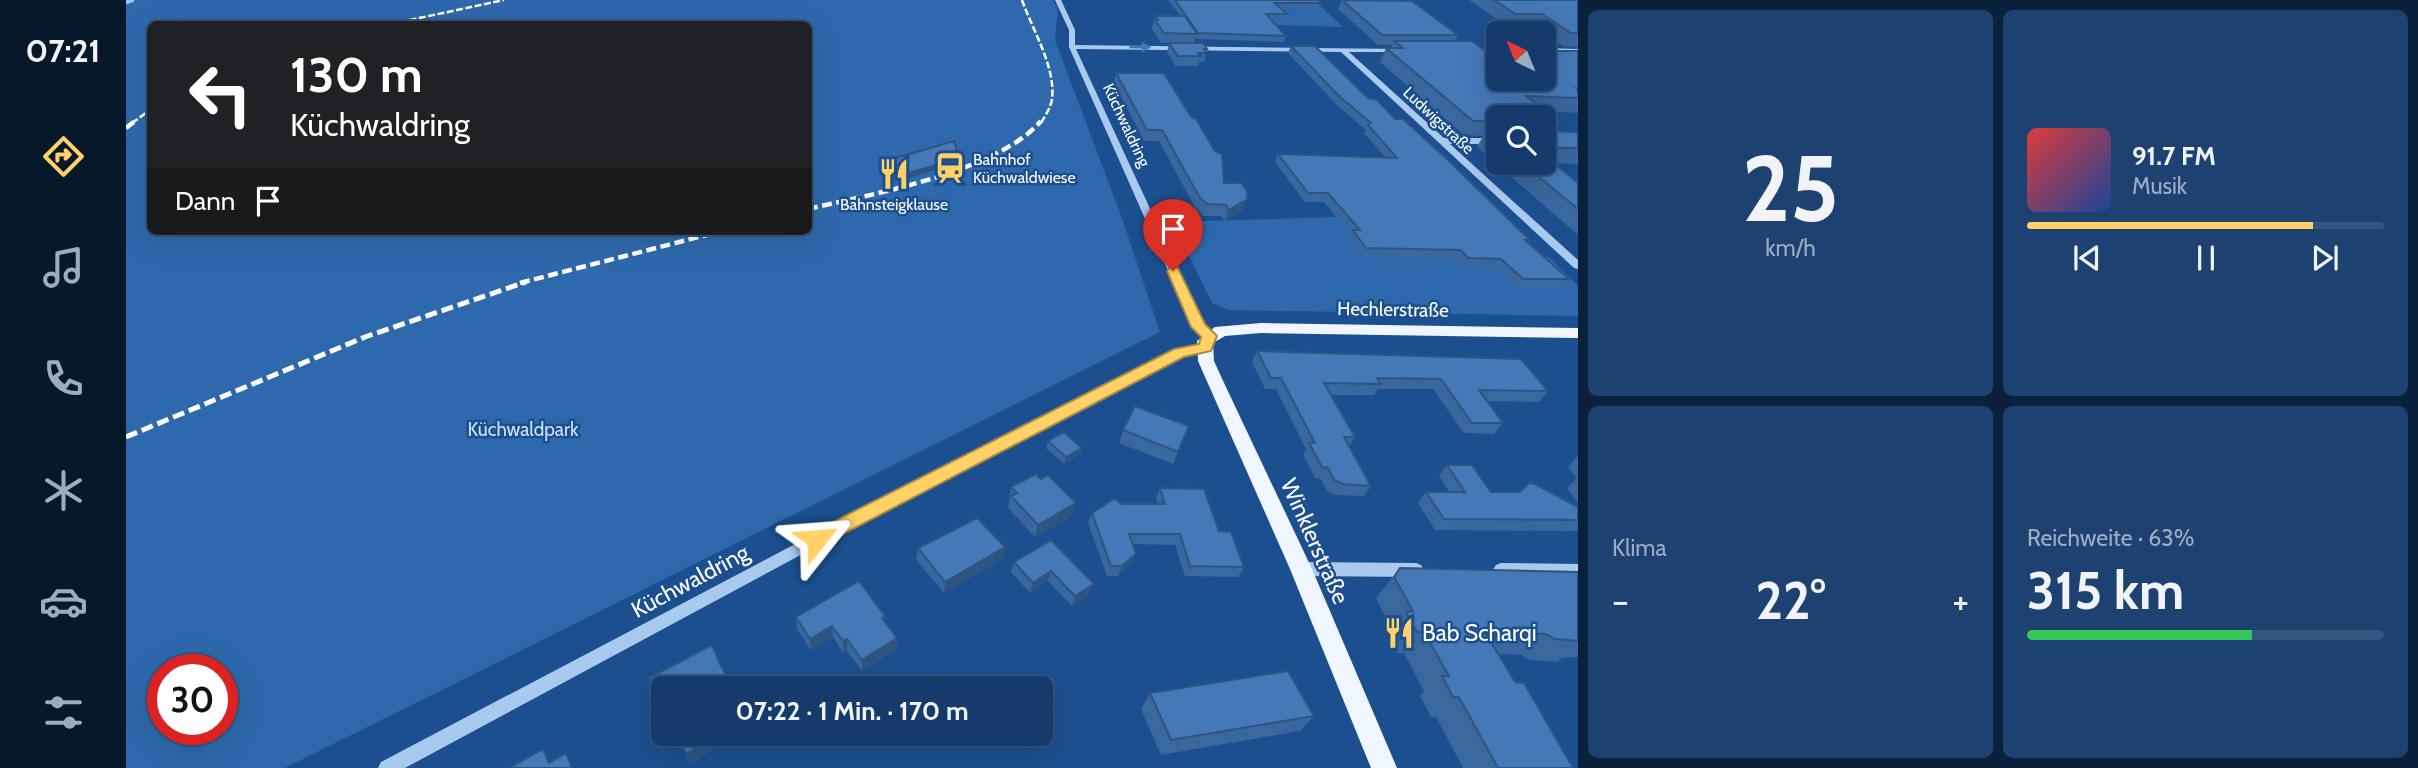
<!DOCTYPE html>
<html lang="de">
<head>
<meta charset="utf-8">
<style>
  body { margin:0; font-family:Cabin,sans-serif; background:#1d4271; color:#f1f3f6; height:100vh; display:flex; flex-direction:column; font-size:26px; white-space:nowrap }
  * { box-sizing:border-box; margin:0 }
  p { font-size:23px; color:#9dadc1 }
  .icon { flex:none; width:38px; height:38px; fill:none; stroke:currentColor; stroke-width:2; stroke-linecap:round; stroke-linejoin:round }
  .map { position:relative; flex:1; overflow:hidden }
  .side { display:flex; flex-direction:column; gap:10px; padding:10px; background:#0b203b; width:840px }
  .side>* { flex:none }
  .hud { position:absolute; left:21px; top:21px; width:665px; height:214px; border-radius:10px; box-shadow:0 7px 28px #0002,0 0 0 2px #33557e; background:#202124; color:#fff; overflow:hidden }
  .needle { width:46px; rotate:317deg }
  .controls { position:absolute; left:1360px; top:21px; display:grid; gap:14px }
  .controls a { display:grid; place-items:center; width:70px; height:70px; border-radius:10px; background:#143b6b; box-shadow:0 7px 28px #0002,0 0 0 2px #33557e; font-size:35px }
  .speed { position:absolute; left:21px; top:654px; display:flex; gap:14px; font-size:35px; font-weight:700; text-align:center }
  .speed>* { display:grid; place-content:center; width:91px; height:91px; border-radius:50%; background:#143b6b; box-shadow:0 7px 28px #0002,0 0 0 2px #33557e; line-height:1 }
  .speed .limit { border:10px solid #d22; background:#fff; color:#111 }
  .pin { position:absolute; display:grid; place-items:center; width:60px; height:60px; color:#fff; margin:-72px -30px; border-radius:50% 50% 50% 0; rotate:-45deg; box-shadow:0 0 7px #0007 }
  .pin .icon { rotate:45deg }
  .me { position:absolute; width:77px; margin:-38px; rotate:62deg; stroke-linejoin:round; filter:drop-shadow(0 0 5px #0008) }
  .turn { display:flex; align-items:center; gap:24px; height:147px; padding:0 28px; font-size:32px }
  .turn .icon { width:91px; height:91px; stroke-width:2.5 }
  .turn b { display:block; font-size:49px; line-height:60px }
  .then { display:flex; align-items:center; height:66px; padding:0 28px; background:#0003; gap:14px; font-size:26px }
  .big { font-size:52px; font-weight:700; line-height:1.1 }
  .side .widget { flex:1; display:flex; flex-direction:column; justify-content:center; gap:10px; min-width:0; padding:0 24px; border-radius:10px; background:#1d4271 }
  .side .dial { align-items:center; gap:0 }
  .dial b { font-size:91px; line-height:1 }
  .song { display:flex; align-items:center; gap:21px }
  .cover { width:84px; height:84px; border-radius:10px; background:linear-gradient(135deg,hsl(0 70% 55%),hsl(220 70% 35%)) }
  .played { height:7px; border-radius:4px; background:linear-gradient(90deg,#ffd166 80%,#33557e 80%) }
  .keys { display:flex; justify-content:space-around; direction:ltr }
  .heat { display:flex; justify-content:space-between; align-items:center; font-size:38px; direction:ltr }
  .charge { height:10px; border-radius:5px; background:linear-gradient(90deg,#34c759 63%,#33557e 0) }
  .side .tiles { flex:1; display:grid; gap:10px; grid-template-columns:repeat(2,1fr) }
  .trip { position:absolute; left:525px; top:676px; width:402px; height:70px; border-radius:10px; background:#143b6b; box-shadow:0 7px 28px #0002,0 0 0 2px #33557e; font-weight:700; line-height:70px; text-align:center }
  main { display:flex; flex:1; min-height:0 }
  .tabs { display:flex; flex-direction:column; width:126px; justify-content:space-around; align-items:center; background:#08182b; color:#9dadc1 }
  .tabs .icon { width:49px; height:49px }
  .tabs .active { color:#ffd166 }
  .tabs b { font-size:32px; color:#f1f3f6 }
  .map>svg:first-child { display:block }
</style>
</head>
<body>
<main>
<nav class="tabs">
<b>07:21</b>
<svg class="icon active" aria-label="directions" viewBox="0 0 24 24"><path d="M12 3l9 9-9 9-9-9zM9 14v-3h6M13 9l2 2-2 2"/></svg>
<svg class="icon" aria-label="music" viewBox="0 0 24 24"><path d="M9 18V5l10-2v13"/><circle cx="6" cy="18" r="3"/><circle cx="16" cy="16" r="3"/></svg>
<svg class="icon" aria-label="phone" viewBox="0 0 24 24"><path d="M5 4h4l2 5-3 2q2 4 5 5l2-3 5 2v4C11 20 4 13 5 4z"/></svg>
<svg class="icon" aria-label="climate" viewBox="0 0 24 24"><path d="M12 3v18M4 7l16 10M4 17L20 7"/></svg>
<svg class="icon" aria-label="car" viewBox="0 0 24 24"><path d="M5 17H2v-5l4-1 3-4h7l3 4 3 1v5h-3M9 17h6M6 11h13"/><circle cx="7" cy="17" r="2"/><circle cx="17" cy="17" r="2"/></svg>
<svg class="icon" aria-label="filters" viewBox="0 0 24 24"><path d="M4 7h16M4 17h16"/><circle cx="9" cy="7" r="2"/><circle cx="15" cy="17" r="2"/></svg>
</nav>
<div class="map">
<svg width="1452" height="768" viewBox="0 0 1452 768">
  <rect width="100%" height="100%" fill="#1b4f8f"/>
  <path fill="#2e69ad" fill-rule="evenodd" d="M 0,0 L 927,0 L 932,10 L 929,40 L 997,221 L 1034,332 L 159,768 L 0,768 ZM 24,24 L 682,24 L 682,231 L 24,231 ZM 37,670 L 96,670 L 96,730 L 37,730 Z
    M 1042,0 L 1188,0 L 1217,27 L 1082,23 L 1055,17 Z
    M 1210,217 L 1334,218 L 1372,256 L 1423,257 L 1452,286 L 1452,316 L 1102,310 L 1086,303 L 1047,222 Z"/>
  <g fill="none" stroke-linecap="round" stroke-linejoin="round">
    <path stroke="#9cc4f0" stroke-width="4.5" d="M 0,2 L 6,0"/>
    <path fill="#a9c9ee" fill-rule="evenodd" d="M 929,0 L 935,0 L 949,30 L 949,45 L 1276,49 L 1277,50 L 1274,52 L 1223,52 L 1318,138 L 1372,138 L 1372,144 L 1324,144 L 1452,260 L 1452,269 L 1448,268 L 1215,52 L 950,49 L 1078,325 L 1089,336 L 1087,339 L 1079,339 L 1067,327 L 943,47 L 943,30 Z
      M 1372,48 L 1372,52 L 1345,52 L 1342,50 L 1345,48 Z
      M 1418,48 L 1452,49 L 1452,53 L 1418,52 Z
      M 1079,344 L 1085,348 L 1083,351 L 1057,355 L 721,530 L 279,768 L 252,768 L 255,762 L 711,522 L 1050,349 Z
      M 1175,562 L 1290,563 L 1295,565 L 1298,570 L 1295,575 L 1290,577 L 1175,576 L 1170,574 L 1167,569 L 1170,564 Z
      M 1375,563 L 1452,564 L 1452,578 L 1375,577 L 1370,575 L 1367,570 L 1370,565 Z"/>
    <path fill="#f0f6ff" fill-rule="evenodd" d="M 1135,323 L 1452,328 L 1452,338 L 1135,333 L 1099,336 L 1087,343 L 1088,361 L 1099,385 L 1186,569 L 1271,768 L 1245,768 L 1164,569 L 1072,361 L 1071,341 L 1089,327 Z"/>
    <path stroke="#fff" stroke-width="2.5" stroke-dasharray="7 2.5" stroke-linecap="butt" d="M 896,0 C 906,29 930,67 926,99 C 925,107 919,116 915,123
      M 265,24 L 378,0
      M 6,123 L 24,110"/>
    <path stroke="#fff" stroke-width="4.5" stroke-dasharray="10 4.5" stroke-linecap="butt" d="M 0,128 L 9,121
      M 682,209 C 747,194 871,172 915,121
      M 394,283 L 596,231"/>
    <path stroke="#fff" stroke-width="5" stroke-dasharray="12 5" stroke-linecap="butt" d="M 0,437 L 239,337 L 400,282"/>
  </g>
  <path fill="#3a679d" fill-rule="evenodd" d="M 1044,0 L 1192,0 L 1195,3 L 1193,8 L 1155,8 L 1161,14 L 1159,19 L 1145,19 L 1160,36 L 1158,42 L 1071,39 L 1070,37 L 1068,43 L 1081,49 L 1078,62 L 1073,62 L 1072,66 L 1049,66 L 1041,52 L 1043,43 L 1035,43 L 1026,29 L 1029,16 L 1055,16 Z
    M 1216,0 L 1332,35 L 1329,41 L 1357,49 L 1366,51 L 1452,51 L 1452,113 L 1421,111 L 1434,121 L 1427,131 L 1452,134 L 1452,164 L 1427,163 L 1452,183 L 1452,235 L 1351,147 L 1357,136 L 1338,135 L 1254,62 L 1260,48 L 1265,48 L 1266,45 L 1252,45 L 1212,9 ZM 1372,117 L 1418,117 L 1418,163 L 1372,163 Z
    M 1343,0 L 1452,0 L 1452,47 L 1437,46 L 1409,27 L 1382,27 Z
    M 1165,46 L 1242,98 L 1269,119 L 1404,240 L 1403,243 L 1443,279 L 1436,288 L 1390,289 L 1369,268 L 1336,267 L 1329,259 L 1235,257 L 1223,239 L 1225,234 L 1198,202 L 1179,202 L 1149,162 L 1152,154 L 1259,157 L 1238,133 L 1240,130 L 1211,105 L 1162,53 Z
    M 990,73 L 1098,183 L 1117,210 L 1099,221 L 1095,216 L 1077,216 L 1070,209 L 1033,141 L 1018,141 L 988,83 Z
    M 833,158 L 832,163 L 773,181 L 756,167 L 756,162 Z
    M 1131,351 L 1422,391 L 1413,402 L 1361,401 L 1377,423 L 1368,434 L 1338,433 L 1307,389 L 1252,389 L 1248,395 L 1205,395 L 1229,437 L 1223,446 L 1245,486 L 1238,496 L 1209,495 L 1201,491 L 1195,479 L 1189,478 L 1177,454 L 1180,449 L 1150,389 L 1139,389 L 1126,362 Z
    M 1063,426 L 1047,464 L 993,443 L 997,430 Z
    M 922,441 L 955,454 L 938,464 L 920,448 Z
    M 1452,456 L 1452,503 L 1441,488 L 1451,478 L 1442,467 Z
    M 1321,465 L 1365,492 L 1452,507 L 1452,531 L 1309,530 L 1292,503 L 1300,492 L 1323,492 L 1313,476 Z
    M 885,487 L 947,515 L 909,537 L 882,508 Z
    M 1034,488 L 1093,531 L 1118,567 L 1112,577 L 1059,576 L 1049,545 L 1007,544 L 1010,554 L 1005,564 L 992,576 L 981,576 L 962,523 L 966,513 L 995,504 L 1032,504 L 1030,499 Z
    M 925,540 L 964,594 L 946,606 L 922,581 L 904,593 L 885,572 L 888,562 Z
    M 879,547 L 876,559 L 818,593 L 790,560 L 792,548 Z
    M 1274,568 L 1452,572 L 1452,657 L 1436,658 L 1431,662 L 1404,660 L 1395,655 L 1372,654 L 1389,682 L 1447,768 L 1337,768 L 1310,717 L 1305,717 L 1294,696 L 1298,692 L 1278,653 L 1271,653 L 1261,633 L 1265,628 L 1250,598 Z
    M 759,616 L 759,622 L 771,638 L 770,650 L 736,671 L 721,651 L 717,653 L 707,637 L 685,650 L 671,629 L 670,617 Z
    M 1024,693 L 1188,716 L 1174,731 L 1035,755 L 1015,709 Z
    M 549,733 L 612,733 L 564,764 Z"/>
  <path fill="#305480" d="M 833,158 L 832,163 L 773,181 L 773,176 Z
    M 1121,199 L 1117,210 L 1099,221 L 1103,210 Z
    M 956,448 L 955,454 L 938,464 L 940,457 Z
    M 950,503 L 947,515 L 909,537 L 912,525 Z
    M 879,547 L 876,559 L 818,593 L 819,582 Z
    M 1010,554 L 1005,564 L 992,576 L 996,566 Z
    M 925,571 L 922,581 L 904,593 L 907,583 Z
    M 968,584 L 964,594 L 946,606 L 949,596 Z
    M 706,626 L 707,637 L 685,650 L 684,639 Z
    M 771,638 L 770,650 L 736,671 L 736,660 Z
    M 721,639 L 721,651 L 717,653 L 717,641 Z
    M 593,733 L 612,733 L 564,764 L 560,754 Z"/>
  <path fill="#4478b7" stroke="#305480" stroke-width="2" d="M 1049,0 L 1192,0 L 1195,3 L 1149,3 L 1161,14 L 1140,14 L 1160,36 L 1072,33 Z
    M 1216,0 L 1286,1 L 1332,35 L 1256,35 Z
    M 1368,0 L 1452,0 L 1452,33 L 1445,33 L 1416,14 L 1389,14 Z
    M 1029,16 L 1059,16 L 1071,34 L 1038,33 L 1029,20 L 1032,20 Z
    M 1268,41 L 1346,41 L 1357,49 L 1372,51 L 1372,79 L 1418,79 L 1418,51 L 1452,51 L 1452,88 L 1450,88 L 1452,90 L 1452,98 L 1400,96 L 1434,121 L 1425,122 L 1426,131 L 1449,132 L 1452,134 L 1452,148 L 1420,148 L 1422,150 L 1418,151 L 1418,117 L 1372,117 L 1372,121 L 1347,121 L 1260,48 L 1277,48 Z
    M 1043,43 L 1077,43 L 1081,49 L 1078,49 L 1081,53 L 1072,53 L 1075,56 L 1052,56 Z
    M 1165,46 L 1189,46 L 1242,98 L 1251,100 L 1269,119 L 1277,119 L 1321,159 L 1404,240 L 1399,240 L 1443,279 L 1397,279 L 1375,259 L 1342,258 L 1335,250 L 1240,248 L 1227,230 L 1234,230 L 1202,193 L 1182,193 L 1152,154 L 1271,158 L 1242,125 L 1245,123 L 1214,97 Z
    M 990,73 L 1038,73 L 1065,117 L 1070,119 L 1089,151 L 1096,154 L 1098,183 L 1115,183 L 1121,191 L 1121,199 L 1103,210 L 1100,205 L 1081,204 L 1074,198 L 1036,130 L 1021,130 Z
    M 1372,131 L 1372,142 L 1360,132 Z
    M 828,141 L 833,158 L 773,176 L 756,162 Z
    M 1418,155 L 1452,183 L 1452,209 L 1396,163 L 1418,163 Z
    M 1131,351 L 1395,359 L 1422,391 L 1353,390 L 1377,423 L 1346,423 L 1315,379 L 1251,378 L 1255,384 L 1198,383 L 1229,437 L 1218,437 L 1245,486 L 1217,484 L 1208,480 L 1202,468 L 1196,467 L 1183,443 L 1189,443 L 1155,378 L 1145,378 Z
    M 1009,406 L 1063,426 L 1052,452 L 997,430 Z
    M 938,432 L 956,448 L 940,457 L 922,441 Z
    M 1321,465 L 1346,465 L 1365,492 L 1394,492 L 1403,483 L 1409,484 L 1452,507 L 1452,520 L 1318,519 L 1300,492 L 1339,492 Z
    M 910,474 L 915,479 L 922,475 L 950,503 L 912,525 L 885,496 L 891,493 L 885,487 Z
    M 1034,488 L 1078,489 L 1093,531 L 1105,532 L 1118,567 L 1064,566 L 1054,534 L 1003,534 L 1010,554 L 996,566 L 985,566 L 966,513 L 989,498 L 995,504 L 1039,504 Z
    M 851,518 L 879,547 L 819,582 L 792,548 Z
    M 925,540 L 968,584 L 949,596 L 925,571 L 907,583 L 888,562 Z
    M 1274,568 L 1452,572 L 1452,641 L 1429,639 L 1420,634 L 1359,632 L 1389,682 L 1398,683 L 1447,768 L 1372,768 L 1333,697 L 1327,697 L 1316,676 L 1323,676 L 1298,632 L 1291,632 L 1280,612 L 1287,611 L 1268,577 Z
    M 733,581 L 759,616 L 756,618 L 771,638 L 736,660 L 721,639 L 717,641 L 706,626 L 684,639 L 670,617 Z
    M 586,645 L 594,664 L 607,688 L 537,688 L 537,707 L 523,678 Z
    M 1162,671 L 1188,716 L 1045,740 L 1024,693 Z
    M 550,733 L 593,733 L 560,754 Z
    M 417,749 L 423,763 L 440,753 L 446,768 L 383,768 Z"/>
  <defs><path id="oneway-solid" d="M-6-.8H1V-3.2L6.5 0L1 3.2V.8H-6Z" transform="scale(1.75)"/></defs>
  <use fill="#4674ac" href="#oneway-solid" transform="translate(1014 47) rotate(1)"/>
  <path fill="#ffd166" stroke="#a68842" stroke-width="2" d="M 1043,268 L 1052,268 L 1079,324 L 1091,336 L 1085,351 L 1058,357 L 698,544 L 685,544 L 682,539 L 685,533 L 1048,349 L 1073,344 L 1075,337 L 1065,327 L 1041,271 Z"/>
  <defs>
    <symbol id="station-bare" viewBox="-9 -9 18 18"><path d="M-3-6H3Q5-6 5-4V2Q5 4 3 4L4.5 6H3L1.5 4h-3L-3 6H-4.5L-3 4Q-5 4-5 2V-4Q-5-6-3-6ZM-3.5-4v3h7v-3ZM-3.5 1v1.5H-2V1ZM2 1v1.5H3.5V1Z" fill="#ffd166" stroke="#1b4f8f" stroke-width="2.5" paint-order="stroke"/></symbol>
    <symbol id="restaurant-bare" viewBox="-9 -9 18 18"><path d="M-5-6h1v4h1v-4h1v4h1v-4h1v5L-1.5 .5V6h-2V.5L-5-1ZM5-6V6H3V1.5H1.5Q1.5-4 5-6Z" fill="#ffd166" stroke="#1b4f8f" stroke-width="2.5" paint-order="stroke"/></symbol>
  </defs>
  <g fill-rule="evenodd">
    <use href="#station-bare" x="802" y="146" width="44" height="44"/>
    <use href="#restaurant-bare" x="746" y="152" width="44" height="44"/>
    <use href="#restaurant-bare" x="1251" y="611" width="44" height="44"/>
  </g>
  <g text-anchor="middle" stroke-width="5" stroke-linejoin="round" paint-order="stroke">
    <g font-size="16" fill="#fff" stroke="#1b4f8f">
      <text transform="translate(1313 120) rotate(43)" y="6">Ludwigstraße</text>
      <text transform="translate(1001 125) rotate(65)" y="6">Küchwaldring</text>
    </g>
    <g font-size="16" fill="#fff" stroke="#1b4f8f" text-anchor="start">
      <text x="847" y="165">Bahnhof<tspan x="847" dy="18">Küchwaldwiese</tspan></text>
      <text x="768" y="210" text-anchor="middle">Bahnsteigklause</text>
    </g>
    <g font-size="19" fill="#fff" stroke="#1b4f8f">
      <text transform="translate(1267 309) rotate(1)" y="7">Hechlerstraße</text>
    </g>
    <g font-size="19" fill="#cfe3fa" stroke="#1b4f8f">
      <text x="397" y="436">Küchwaldpark</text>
    </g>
    <g font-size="23" fill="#fff" stroke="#1b4f8f">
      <text transform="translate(1189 541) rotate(66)" y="8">Winklerstraße</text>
      <text transform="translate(564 581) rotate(-28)" y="8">Küchwaldring</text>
    </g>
    <g font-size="23" fill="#fff" stroke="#1b4f8f" text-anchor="start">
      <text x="1296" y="641">Bab Scharqi</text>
    </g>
  </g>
</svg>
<div class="controls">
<a><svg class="needle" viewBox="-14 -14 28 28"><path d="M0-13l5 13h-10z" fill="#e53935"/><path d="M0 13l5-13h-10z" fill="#9dadc1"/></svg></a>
<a><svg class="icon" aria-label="search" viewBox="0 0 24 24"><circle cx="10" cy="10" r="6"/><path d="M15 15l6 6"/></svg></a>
</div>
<div class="speed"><div class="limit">30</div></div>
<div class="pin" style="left:1047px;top:271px;background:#d93025"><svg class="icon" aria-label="arrive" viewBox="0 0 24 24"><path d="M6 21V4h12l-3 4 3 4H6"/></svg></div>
<svg class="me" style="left:691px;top:539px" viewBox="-20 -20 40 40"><path d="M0-17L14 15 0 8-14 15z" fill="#ffd166" stroke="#fff" stroke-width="4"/></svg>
<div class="trip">07:22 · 1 Min. · 170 m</div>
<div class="hud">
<div class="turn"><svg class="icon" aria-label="left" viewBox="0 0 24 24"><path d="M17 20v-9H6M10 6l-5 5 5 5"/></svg><div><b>130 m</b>Küchwaldring</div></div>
<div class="then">Dann<svg class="icon" aria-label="arrive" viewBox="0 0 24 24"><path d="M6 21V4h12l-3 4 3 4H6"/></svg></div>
</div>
</div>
<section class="side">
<div class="tiles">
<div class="widget dial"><b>25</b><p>km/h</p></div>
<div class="widget">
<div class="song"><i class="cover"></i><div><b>91.7 FM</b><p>Musik</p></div></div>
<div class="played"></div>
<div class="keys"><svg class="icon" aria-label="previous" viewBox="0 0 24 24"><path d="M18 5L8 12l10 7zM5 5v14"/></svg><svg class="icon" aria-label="pause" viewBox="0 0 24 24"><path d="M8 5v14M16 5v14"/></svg><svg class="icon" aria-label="next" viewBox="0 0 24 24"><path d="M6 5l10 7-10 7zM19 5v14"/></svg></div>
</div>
<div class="widget"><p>Klima</p>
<div class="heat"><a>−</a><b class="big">22°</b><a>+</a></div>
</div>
<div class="widget"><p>Reichweite · 63%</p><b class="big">315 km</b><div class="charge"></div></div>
</div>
</section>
</main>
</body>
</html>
